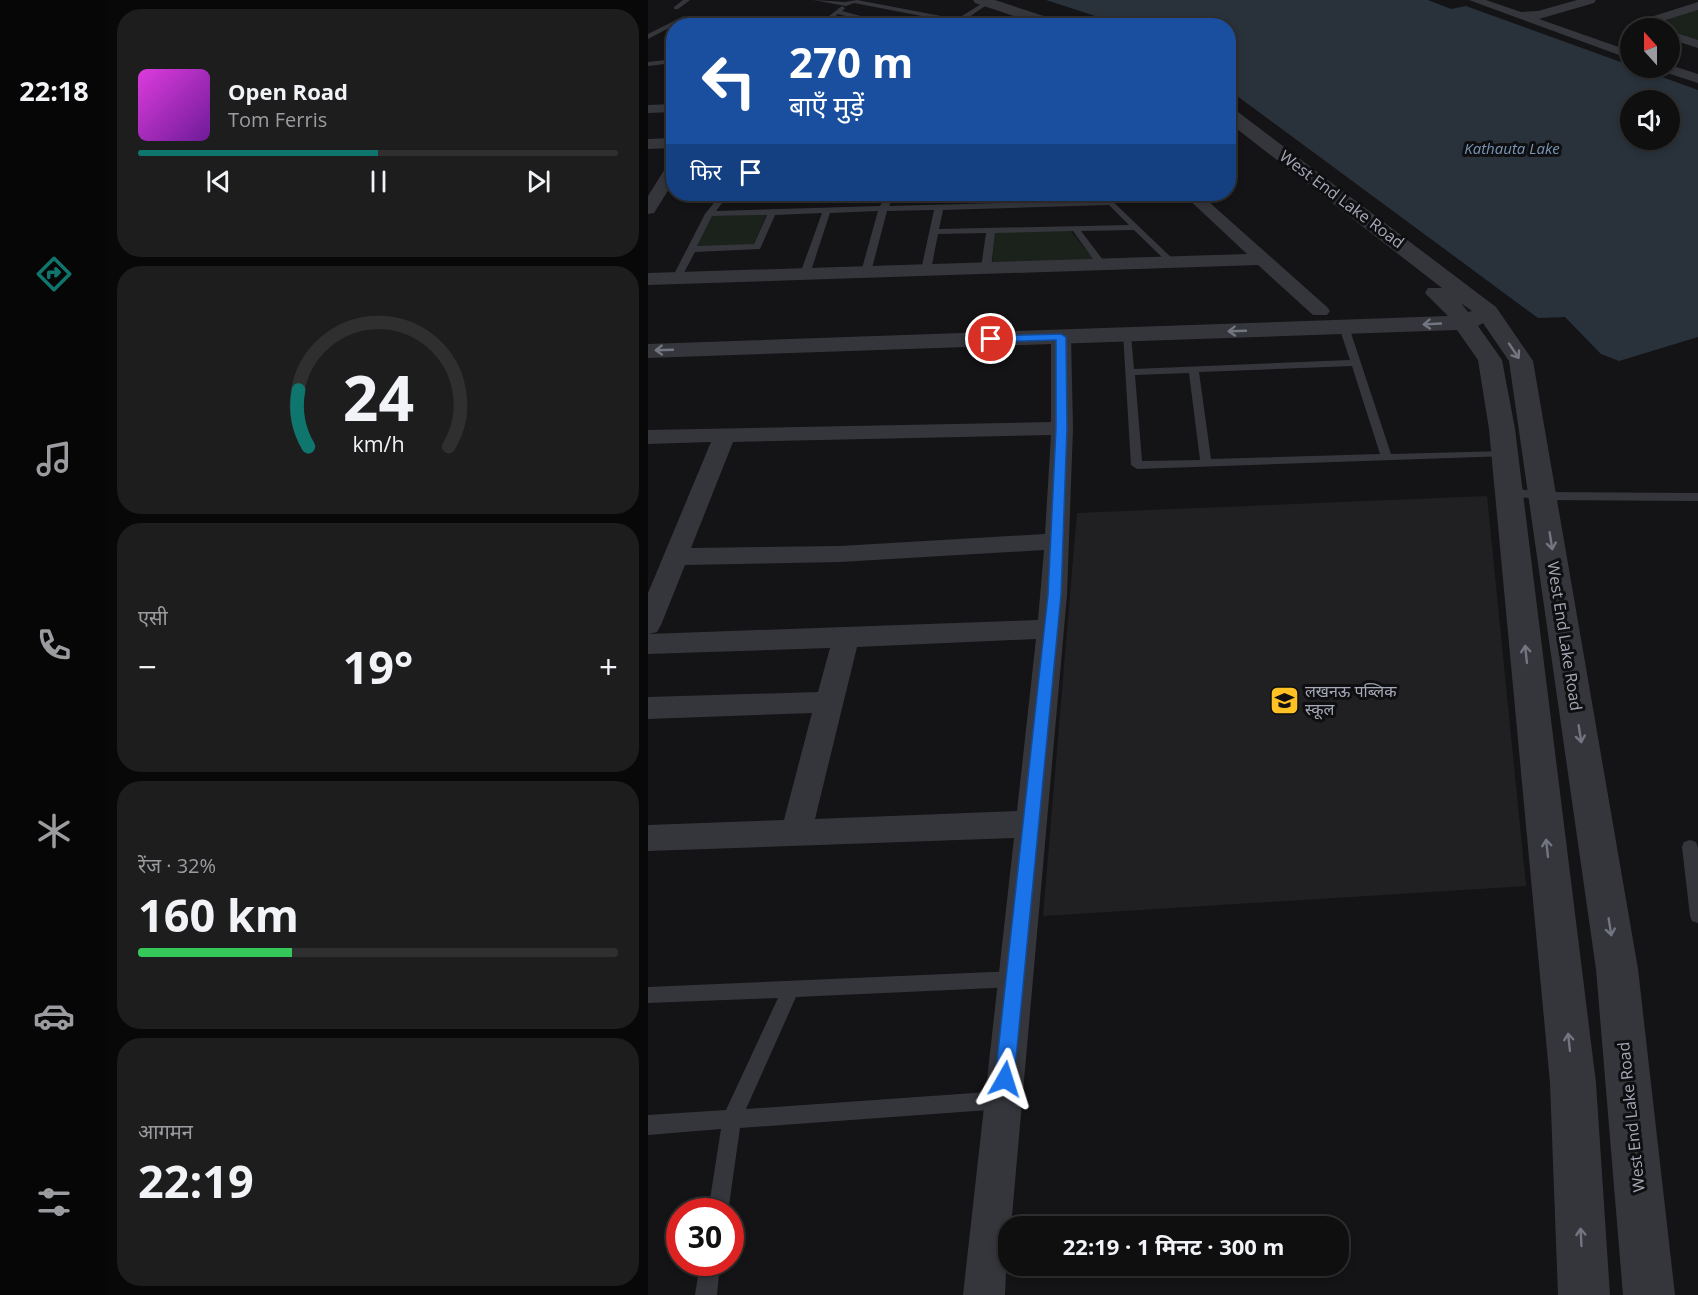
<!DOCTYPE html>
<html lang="hi">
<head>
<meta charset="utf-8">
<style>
  body { margin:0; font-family:"Open Sans","Noto Sans Devanagari",sans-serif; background:#1d1d1e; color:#f1f3f6; height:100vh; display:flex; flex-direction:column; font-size:22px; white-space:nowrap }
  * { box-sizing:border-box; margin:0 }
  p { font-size:20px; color:#9b9c9f }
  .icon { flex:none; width:33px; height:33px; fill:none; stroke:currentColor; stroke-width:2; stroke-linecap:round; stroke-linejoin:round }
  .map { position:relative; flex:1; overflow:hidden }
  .side { display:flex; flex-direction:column; gap:9px; padding:9px; background:#080809; width:540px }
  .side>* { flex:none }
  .top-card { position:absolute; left:18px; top:18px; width:570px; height:183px; border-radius:24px; box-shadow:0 3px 9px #0003,0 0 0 2px #2f2f30; background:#1a4fa0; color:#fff; overflow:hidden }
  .needle { width:39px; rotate:339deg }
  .tools { position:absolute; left:972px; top:18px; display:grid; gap:12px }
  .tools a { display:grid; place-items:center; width:60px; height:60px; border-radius:50%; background:#0f0f10; box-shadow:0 3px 9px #0003,0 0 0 2px #2f2f30; font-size:30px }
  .speed { position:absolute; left:18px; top:1198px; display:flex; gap:12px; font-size:30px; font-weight:700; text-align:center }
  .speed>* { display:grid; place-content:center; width:78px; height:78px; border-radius:50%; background:#0f0f10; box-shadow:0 3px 9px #0003,0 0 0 2px #2f2f30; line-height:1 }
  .speed .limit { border:9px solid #d22; background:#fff; color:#111 }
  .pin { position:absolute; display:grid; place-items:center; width:51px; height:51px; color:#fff; margin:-26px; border:3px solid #fff; border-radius:50%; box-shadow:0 2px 6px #0007 }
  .me { position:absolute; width:66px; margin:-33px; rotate:6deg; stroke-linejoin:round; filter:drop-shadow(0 0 4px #0008) }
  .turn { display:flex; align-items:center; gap:21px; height:126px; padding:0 24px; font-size:27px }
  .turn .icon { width:78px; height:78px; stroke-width:2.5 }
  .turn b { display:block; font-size:42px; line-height:51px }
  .then { display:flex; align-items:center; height:57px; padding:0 24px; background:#0003; gap:12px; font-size:22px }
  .big { font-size:45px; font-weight:700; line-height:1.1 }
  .side .widget { flex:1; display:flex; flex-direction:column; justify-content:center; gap:9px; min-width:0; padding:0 21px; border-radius:24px; background:#1d1d1e }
  .side .dial { align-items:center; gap:0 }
  .dial svg { height:156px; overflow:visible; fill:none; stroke:#2f2f30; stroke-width:7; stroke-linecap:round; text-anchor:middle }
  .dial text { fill:#f1f3f6; stroke:none }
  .song { display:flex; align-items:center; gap:18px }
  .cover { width:72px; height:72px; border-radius:9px; background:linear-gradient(135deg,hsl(300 70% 55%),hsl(280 70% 35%)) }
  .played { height:6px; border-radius:3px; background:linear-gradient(90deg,#0f766e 50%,#2f2f30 50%) }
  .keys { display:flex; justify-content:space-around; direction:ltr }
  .heat { display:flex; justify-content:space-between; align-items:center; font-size:33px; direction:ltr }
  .charge { height:9px; border-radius:4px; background:linear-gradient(90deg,#34c759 32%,#2f2f30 0) }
  .trip { position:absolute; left:350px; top:1216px; width:351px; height:60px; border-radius:24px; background:#0f0f10; box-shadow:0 3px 9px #0003,0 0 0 2px #2f2f30; font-weight:700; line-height:60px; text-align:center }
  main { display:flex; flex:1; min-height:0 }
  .tab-bar { display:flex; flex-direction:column; width:108px; justify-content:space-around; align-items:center; background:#060606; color:#9b9c9f }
  .tab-bar .icon { width:42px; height:42px }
  .tab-bar .selected { color:#0f766e }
  .tab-bar b { font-size:27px; color:#f1f3f6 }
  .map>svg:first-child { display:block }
</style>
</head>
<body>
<main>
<nav class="tab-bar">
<b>22:18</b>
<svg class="icon selected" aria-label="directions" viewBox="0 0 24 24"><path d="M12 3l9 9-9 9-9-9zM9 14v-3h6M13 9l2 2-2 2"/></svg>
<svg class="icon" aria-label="music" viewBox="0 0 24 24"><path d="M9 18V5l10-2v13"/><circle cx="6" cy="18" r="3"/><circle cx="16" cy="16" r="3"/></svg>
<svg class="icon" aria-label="phone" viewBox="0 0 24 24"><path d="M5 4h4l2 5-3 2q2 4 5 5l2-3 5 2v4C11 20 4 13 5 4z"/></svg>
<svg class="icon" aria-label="climate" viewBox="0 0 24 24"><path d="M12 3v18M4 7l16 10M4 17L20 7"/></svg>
<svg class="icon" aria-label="car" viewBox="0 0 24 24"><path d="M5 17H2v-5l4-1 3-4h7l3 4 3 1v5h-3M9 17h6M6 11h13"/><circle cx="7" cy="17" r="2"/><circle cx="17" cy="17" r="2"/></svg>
<svg class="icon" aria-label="filters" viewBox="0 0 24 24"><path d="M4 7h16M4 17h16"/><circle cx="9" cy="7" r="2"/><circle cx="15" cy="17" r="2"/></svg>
</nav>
<section class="side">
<div class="widget">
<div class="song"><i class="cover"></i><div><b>Open Road</b><p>Tom Ferris</p></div></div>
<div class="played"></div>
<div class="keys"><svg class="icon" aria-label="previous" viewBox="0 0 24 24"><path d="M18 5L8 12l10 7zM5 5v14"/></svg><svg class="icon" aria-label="pause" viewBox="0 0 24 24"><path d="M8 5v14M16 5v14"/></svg><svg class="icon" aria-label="next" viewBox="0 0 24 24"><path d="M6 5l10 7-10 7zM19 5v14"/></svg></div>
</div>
<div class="widget dial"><svg viewBox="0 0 100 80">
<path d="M14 69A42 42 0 1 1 86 69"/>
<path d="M14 69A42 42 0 0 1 9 40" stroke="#0f766e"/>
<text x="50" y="56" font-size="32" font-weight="700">24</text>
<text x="50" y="72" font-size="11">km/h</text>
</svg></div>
<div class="widget"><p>एसी</p>
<div class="heat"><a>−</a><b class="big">19°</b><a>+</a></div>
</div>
<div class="widget"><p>रेंज · 32%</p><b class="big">160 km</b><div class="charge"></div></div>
<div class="widget"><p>आगमन</p><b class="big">22:19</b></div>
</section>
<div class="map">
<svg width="1050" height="1295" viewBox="0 0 1050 1295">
  <rect width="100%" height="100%" fill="#141416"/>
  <path fill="#202023" d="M 839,496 L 878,886 L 395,916 L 429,513 Z"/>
  <path fill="#1a221b" d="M 1050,10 L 1050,41 L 1022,32 L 1022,28 L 1001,25 Z
    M 118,215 L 105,246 L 48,247 L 64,216 Z
    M 422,230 L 447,261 L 344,265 L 347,232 Z"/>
  <path fill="#29323b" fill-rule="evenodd" d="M 398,0 L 780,0 L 803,9 L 818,6 L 1050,90 L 1050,337 L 971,361 L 953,354 L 917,317 L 890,318 L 581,90 L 580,26 L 475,25 ZM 982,100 L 1022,100 L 1022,140 L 982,140 Z"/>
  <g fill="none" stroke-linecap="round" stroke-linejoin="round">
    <path fill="#35363c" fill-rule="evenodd" d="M 35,0 L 42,0 L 30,9 L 26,9 L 26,7 Z
      M 165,0 L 197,2 L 209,0 L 309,19 L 338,1 L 343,2 L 308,26 L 300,26 L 305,22 L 206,3 L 198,6 Z
      M 194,6 L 197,8 L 194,11 L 250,26 L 237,26 L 190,14 L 176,26 L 168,26 Z
      M 36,16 L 38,19 L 0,39 L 0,34 Z
      M 26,59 L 26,63 L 0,66 L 0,62 Z
      M 10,186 L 26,186 L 26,190 L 10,190 Z
      M 73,194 L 81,194 L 68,211 L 232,206 L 239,194 L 247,194 L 241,206 L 456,200 L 454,197 L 458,195 L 528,262 L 521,264 L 486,230 L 433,231 L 458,264 L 453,267 L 450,266 L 425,231 L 347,233 L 343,268 L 338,271 L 333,268 L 338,233 L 290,234 L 283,270 L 278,273 L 273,270 L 286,210 L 239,211 L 223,272 L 218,275 L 213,272 L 230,211 L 182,213 L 162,274 L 157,277 L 152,274 L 174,213 L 127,215 L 112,249 L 47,252 L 32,280 L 26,280 L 24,278 L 57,214 ZM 461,205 L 481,225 L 291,229 L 295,210 ZM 119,215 L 106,244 L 49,246 L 64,216 Z
      M 696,324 L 701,327 L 743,454 L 856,451 L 860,452 L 860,456 L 489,469 L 483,465 L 475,333 L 483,335 L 486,369 L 702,360 L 691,327 ZM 704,366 L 732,454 L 563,459 L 551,372 ZM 541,373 L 552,460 L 494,461 L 487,375 Z
      M 861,488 L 895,492 L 1050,493 L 1050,501 L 895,500 L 857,495 L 855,492 Z
      M 1042,840 L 1048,842 L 1050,848 L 1050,923 L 1044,921 L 1042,916 L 1034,847 L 1036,842 Z
      M 367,971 L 373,973 L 376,979 L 373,985 L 367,987 L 148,997 L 98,1109 L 354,1091 L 361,1093 L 363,1100 L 361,1107 L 354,1109 L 92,1128 L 80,1212 L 60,1212 L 73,1129 L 0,1135 L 0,1115 L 78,1110 L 130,998 L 0,1003 L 0,987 Z
      M 52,1263 L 72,1263 L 69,1295 L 47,1295 Z"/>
    <path fill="#35363c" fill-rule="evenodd" d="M 821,0 L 838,0 L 873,12 L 890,11 L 929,0 L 948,0 L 946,3 L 891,19 L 982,51 L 982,59 Z
      M 1050,2 L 1050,10 L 992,28 L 985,25 L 987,22 Z
      M 1022,31 L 1050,40 L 1050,48 L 1022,39 Z
      M 1022,65 L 1050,74 L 1050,83 L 1013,71 L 1011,68 L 1022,68 Z
      M 26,104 L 26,112 L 0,113 L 0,105 Z
      M 26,138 L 26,148 L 0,149 L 0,139 Z
      M 26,162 L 26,181 L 6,213 L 0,214 L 0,196 L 20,164 Z
      M 535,194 L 552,194 L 679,307 L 682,311 L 679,315 L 665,315 L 610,265 L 0,285 L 0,273 L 599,254 Z
      M 413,331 L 420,333 L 423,337 L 425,428 L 419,595 L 363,1227 L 360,1227 L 357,1295 L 315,1295 L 366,838 L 0,851 L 0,825 L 136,820 L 164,713 L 0,719 L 0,697 L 170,692 L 182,648 L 0,654 L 0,593 L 63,442 L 0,444 L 0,430 L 403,422 L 403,337 L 406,333 ZM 403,435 L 397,534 L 192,546 L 43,548 L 85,442 ZM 396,550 L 390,620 L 1,634 L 9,632 L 13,625 L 37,565 L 192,562 ZM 388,639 L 369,811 L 167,819 L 209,647 Z"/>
    <path fill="#35363c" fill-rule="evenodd" d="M 325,0 L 347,0 L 417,23 L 419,26 L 395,26 L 327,3 Z
      M 580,108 L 586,109 L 848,307 L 885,361 L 990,969 L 1027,1295 L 975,1295 L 948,969 L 861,361 L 835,323 L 830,326 L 854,360 L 867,429 L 948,1083 L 962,1295 L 910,1295 L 902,1083 L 841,429 L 830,360 L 809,330 L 0,358 L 0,344 L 800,316 L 777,293 L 780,288 L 794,288 L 580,122 ZM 813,303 L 824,311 L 820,312 Z"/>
  </g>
  <defs><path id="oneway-shaft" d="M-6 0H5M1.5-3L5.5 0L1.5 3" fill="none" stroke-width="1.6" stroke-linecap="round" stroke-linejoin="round" transform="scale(1.5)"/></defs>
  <g stroke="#737580">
    <use href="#oneway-shaft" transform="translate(784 324) rotate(177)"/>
    <use href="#oneway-shaft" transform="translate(589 331) rotate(178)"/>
    <use href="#oneway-shaft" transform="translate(16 350) rotate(178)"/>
    <use href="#oneway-shaft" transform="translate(866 351) rotate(56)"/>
    <use href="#oneway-shaft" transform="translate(903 541) rotate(81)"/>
    <use href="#oneway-shaft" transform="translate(878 654) rotate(-96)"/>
    <use href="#oneway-shaft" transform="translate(932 734) rotate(81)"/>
    <use href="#oneway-shaft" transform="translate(899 848) rotate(-96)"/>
    <use href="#oneway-shaft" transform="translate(962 927) rotate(81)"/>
    <use href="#oneway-shaft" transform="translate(921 1042) rotate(-96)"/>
    <use href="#oneway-shaft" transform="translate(933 1237) rotate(-93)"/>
  </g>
  <path fill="#1a73e8" stroke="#114b97" stroke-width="1.5" d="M 413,334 L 418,337 L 419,428 L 413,595 L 366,1079 L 363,1086 L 357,1089 L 350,1086 L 347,1079 L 400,595 L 408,428 L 408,340 L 343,342 L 338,339 L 343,336 Z"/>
  <defs>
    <symbol id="school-square" viewBox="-11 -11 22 22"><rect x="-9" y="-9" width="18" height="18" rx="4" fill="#ffc123" stroke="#0f0f11"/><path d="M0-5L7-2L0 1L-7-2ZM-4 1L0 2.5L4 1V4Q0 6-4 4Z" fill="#111"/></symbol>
  </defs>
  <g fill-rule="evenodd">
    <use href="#school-square" x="620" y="684" width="33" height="33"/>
  </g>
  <g text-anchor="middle" stroke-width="6" stroke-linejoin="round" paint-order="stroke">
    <g font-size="15" font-style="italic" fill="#7896b6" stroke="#0f0f11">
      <text x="864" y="154">Kathauta Lake</text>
    </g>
    <g font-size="16" fill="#a5a9b8" stroke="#0f0f11">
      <text transform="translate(694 199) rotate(37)" y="6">West End Lake Road</text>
      <text transform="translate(917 636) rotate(81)" y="6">West End Lake Road</text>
      <text transform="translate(983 1117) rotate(-96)" y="6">West End Lake Road</text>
    </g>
    <g font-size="16" fill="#a5a9b8" stroke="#0f0f11" text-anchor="start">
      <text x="657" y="697">लखनऊ पब्लिक<tspan x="657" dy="18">स्कूल</tspan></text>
    </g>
  </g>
</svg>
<div class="tools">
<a><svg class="needle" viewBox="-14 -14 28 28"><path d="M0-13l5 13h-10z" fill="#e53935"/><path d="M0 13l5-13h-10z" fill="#9b9c9f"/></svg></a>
<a><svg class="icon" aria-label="sound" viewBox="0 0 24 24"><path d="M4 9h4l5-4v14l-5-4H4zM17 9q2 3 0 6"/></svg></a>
</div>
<div class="speed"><div class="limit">30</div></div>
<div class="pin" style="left:343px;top:339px;background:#d93025"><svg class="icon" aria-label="arrive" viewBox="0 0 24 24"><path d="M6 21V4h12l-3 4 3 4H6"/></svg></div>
<svg class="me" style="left:357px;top:1079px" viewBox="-20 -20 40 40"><path d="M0-17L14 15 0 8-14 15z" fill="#1a73e8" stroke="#fff" stroke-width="4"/></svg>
<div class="trip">22:19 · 1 मिनट · 300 m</div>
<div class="top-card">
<div class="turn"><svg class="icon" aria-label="left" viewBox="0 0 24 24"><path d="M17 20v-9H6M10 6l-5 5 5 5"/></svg><div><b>270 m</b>बाएँ मुड़ें</div></div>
<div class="then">फिर<svg class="icon" aria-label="arrive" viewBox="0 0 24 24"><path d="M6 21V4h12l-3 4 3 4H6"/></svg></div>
</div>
</div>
</main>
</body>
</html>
